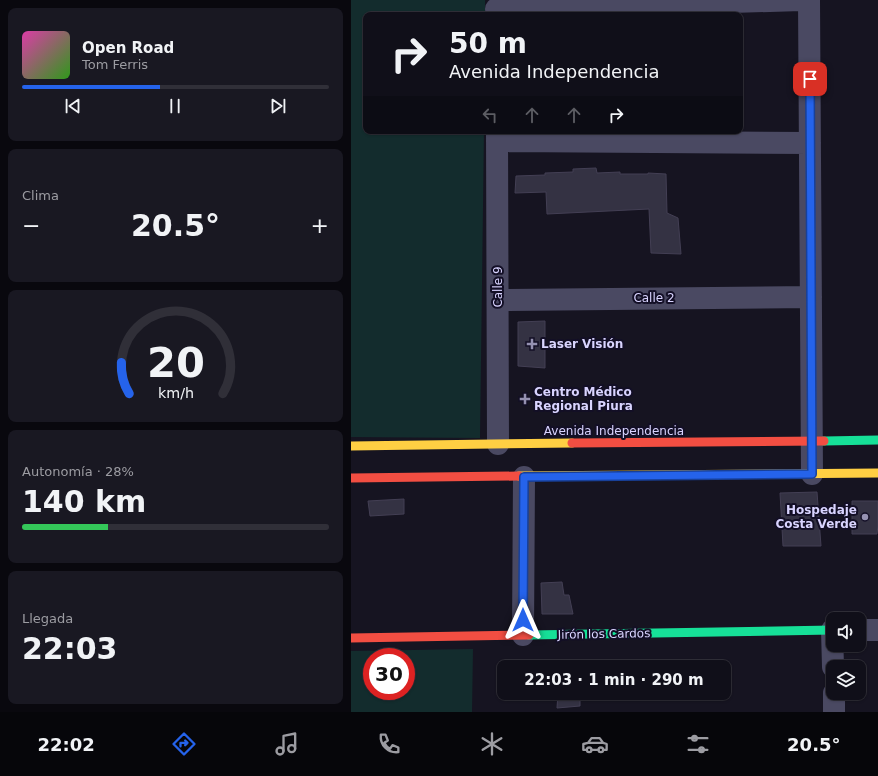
<!DOCTYPE html>
<html lang="es">
<head>
<meta charset="utf-8">
<style>
  body { margin:0; font-family:"DejaVu Sans",sans-serif; background:#191822; color:#f1f3f6; height:100vh; display:flex; flex-direction:column; font-size:15px; white-space:nowrap }
  * { box-sizing:border-box; margin:0 }
  p { font-size:13px; color:#9c9ca2 }
  .icon { flex:none; width:22px; height:22px; fill:none; stroke:currentColor; stroke-width:2; stroke-linecap:round; stroke-linejoin:round }
  .map { position:relative; flex:1; overflow:hidden }
  .side { display:flex; flex-direction:column; gap:8px; padding:8px; background:#09080e; width:351px }
  .side>* { flex:none }
  .hud { position:absolute; left:12px; top:12px; width:380px; height:122px; border-radius:8px; box-shadow:0 1px 3px #0004,0 0 0 1px #302f38; background:#100f19; color:#f1f3f6; overflow:hidden }
  .buttons { position:absolute; left:475px; top:612px; display:grid; gap:8px }
  .buttons a { display:grid; place-items:center; width:40px; height:40px; border-radius:8px; background:#100f19; box-shadow:0 1px 3px #0004,0 0 0 1px #302f38; font-size:20px }
  .speed { position:absolute; left:12px; top:648px; display:flex; gap:8px; font-size:20px; font-weight:700; text-align:center }
  .speed>* { display:grid; place-content:center; width:52px; height:52px; border-radius:50%; background:#100f19; box-shadow:0 1px 3px #0004,0 0 0 1px #302f38; line-height:1 }
  .speed .limit { border:6px solid #d22; background:#fff; color:#111 }
  .pin { position:absolute; display:grid; place-items:center; width:34px; height:34px; color:#fff; margin:-17px; border-radius:8px; box-shadow:0 2px 6px #0006 }
  .me { position:absolute; width:44px; margin:-22px; rotate:0deg; stroke-linejoin:round; filter:drop-shadow(0 0 3px #0008) }
  .turn { display:flex; align-items:center; gap:14px; height:84px; padding:0 20px; font-size:18px }
  .turn .icon { width:52px; height:52px; stroke-width:2.5 }
  .turn b { display:block; font-size:28px; line-height:34px }
  .lanes { display:flex; align-items:center; height:38px; padding:0 20px; background:#0003; justify-content:center; gap:20px; direction:ltr }
  .lanes .off { opacity:.35 }
  .big { font-size:30px; font-weight:700; line-height:1.1 }
  .side .card { flex:1; display:flex; flex-direction:column; justify-content:center; gap:6px; min-width:0; padding:0 14px; border-radius:8px; background:#191822 }
  .side .dial { align-items:center; gap:0 }
  .dial svg { height:104px; overflow:visible; fill:none; stroke:#302f38; stroke-width:7; stroke-linecap:round; text-anchor:middle }
  .dial text { fill:#f1f3f6; stroke:none }
  .song { display:flex; align-items:center; gap:12px }
  .cover { width:48px; height:48px; border-radius:6px; background:linear-gradient(135deg,hsl(320 70% 55%),hsl(110 70% 35%)) }
  .played { height:4px; border-radius:2px; background:linear-gradient(90deg,#2563eb 45%,#302f38 45%) }
  .keys { display:flex; justify-content:space-around; direction:ltr }
  .heat { display:flex; justify-content:space-between; align-items:center; font-size:22px; direction:ltr }
  .charge { height:6px; border-radius:3px; background:linear-gradient(90deg,#34c759 28%,#302f38 0) }
  .trip { position:absolute; left:146px; top:660px; width:234px; height:40px; border-radius:8px; background:#100f19; box-shadow:0 1px 3px #0004,0 0 0 1px #302f38; font-weight:700; line-height:40px; text-align:center }
  .dock { display:flex; height:64px; justify-content:space-around; align-items:center; background:#06060a; color:#9c9ca2 }
  .dock .icon { width:28px; height:28px }
  .dock .on { color:#2563eb }
  .dock b { font-size:18px; color:#f1f3f6 }
  main { display:flex; flex:1; min-height:0 }
  .map>svg:first-child { display:block }
</style>
</head>
<body>
<main>
<section class="side">
<div class="card">
<div class="song"><i class="cover"></i><div><b>Open Road</b><p>Tom Ferris</p></div></div>
<div class="played"></div>
<div class="keys"><svg class="icon" aria-label="previous" viewBox="0 0 24 24"><path d="M18 5L8 12l10 7zM5 5v14"/></svg><svg class="icon" aria-label="pause" viewBox="0 0 24 24"><path d="M8 5v14M16 5v14"/></svg><svg class="icon" aria-label="next" viewBox="0 0 24 24"><path d="M6 5l10 7-10 7zM19 5v14"/></svg></div>
</div>
<div class="card"><p>Clima</p>
<div class="heat"><a>−</a><b class="big">20.5°</b><a>+</a></div>
</div>
<div class="card dial"><svg viewBox="0 0 100 80">
<path d="M14 69A42 42 0 1 1 86 69"/>
<path d="M14 69A42 42 0 0 1 8 45" stroke="#2563eb"/>
<text x="50" y="56" font-size="32" font-weight="700">20</text>
<text x="50" y="72" font-size="11">km/h</text>
</svg></div>
<div class="card"><p>Autonomía · 28%</p><b class="big">140 km</b><div class="charge"></div></div>
<div class="card"><p>Llegada</p><b class="big">22:03</b></div>
</section>
<div class="map">
<svg width="527" height="712" viewBox="0 0 527 712">
  <rect width="100%" height="100%" fill="#161421"/>
  <path fill="#132c2d" fill-rule="evenodd" d="M 0,0 L 134,0 L 134,15 L 15,15 L 15,131 L 133,131 L 129,438 L 0,437 Z
    M 122,649 L 121,712 L 0,712 L 0,651 ZM 21,657 L 55,657 L 55,691 L 21,691 Z"/>
  <path fill="#343243" stroke="#433f54" d="M 245,168 L 246,173 L 269,172 L 269,174 L 297,174 L 297,173 L 315,174 L 316,213 L 327,218 L 330,254 L 300,253 L 298,209 L 196,214 L 195,192 L 164,193 L 165,176 L 194,175 L 194,173 L 222,172 L 222,169 Z
    M 194,321 L 194,368 L 167,366 L 167,322 Z
    M 466,492 L 470,546 L 432,546 L 429,493 Z
    M 53,499 L 53,514 L 19,516 L 17,501 Z
    M 501,501 L 527,501 L 527,525 L 526,534 L 501,534 Z
    M 211,582 L 213,595 L 218,595 L 222,614 L 191,614 L 190,583 Z
    M 208,662 L 230,662 L 230,667 L 208,667 Z
    M 207,693 L 229,693 L 229,706 L 206,708 Z"/>
  <g fill="none" stroke-linecap="round" stroke-linejoin="round">
    <path stroke="#4a4962" stroke-width="22" d="M 458,0 L 461,474
      M 145,9 L 450,0
      M 146,131 L 147,444
      M 146,141 L 459,143
      M 147,300 L 460,297
      M 481,630 L 482,667
      M 508,630 L 527,630
      M 172,635 L 173,477
      M 483,693 L 483,712"/>
    <path stroke="#16e098" stroke-width="9" d="M 473,441 L 527,440
      M 178,635 L 482,630"/>
    <path stroke="#ffcf43" stroke-width="9" d="M 0,446 L 221,443
      M 168,476 L 527,473"/>
    <path stroke="#f24e42" stroke-width="9" d="M 221,443 L 473,441
      M 0,478 L 168,476
      M 0,638 L 178,635"/>
  </g>
  <g fill="none" stroke-linecap="round" stroke-linejoin="round">
    <defs>
      <path id="route" d="M 172,620 L 173,477 L 461,474 L 459,79"/>
    </defs>
    <use href="#route" stroke="#184099" stroke-width="10"/>
    <use href="#route" stroke="#2563eb" stroke-width="7"/>
  </g>
  <g fill="#9591b1" stroke="#130f26" stroke-width="1.5">
    <path d="M179 338h4v4h4v4h-4v4h-4v-4h-4v-4h4z"/>
    <path d="M172 393h4v4h4v4h-4v4h-4v-4h-4v-4h4z"/>
    <circle cx="514" cy="517" r="4"/>
  </g>
  <g text-anchor="middle" stroke-width="4" stroke-linejoin="round" paint-order="stroke">
    <g font-size="12" fill="#d9d4ff" stroke="#130f26">
      <text transform="translate(147 287) rotate(-90)" y="4">Calle 9</text>
      <text x="303" y="302">Calle 2</text>
      <text x="263" y="435">Avenida Independencia</text>
      <text transform="translate(253 634) rotate(-1)" y="4">Jirón los Cardos</text>
    </g>
    <g font-size="12" font-weight="bold" fill="#d9d4ff" stroke="#130f26" text-anchor="start">
      <text x="190" y="348">Laser Visión</text>
      <text x="183" y="396">Centro Médico<tspan x="183" dy="14">Regional Piura</tspan></text>
      <text x="506" y="514" text-anchor="end">Hospedaje<tspan x="506" dy="14">Costa Verde</tspan></text>
    </g>
  </g>
</svg>
<div class="buttons">
<a><svg class="icon" aria-label="sound" viewBox="0 0 24 24"><path d="M4 9h4l5-4v14l-5-4H4zM17 9q2 3 0 6"/></svg></a>
<a><svg class="icon" aria-label="layers" viewBox="0 0 24 24"><path d="M12 4l9 5-9 5-9-5zM3 14l9 5 9-5"/></svg></a>
</div>
<div class="speed"><div class="limit">30</div></div>
<div class="pin" style="left:459px;top:79px;background:#d93025"><svg class="icon" aria-label="arrive" viewBox="0 0 24 24"><path d="M6 21V4h12l-3 4 3 4H6"/></svg></div>
<svg class="me" style="left:172px;top:620px" viewBox="-20 -20 40 40"><path d="M0-17L14 15 0 8-14 15z" fill="#2563eb" stroke="#fff" stroke-width="4"/></svg>
<div class="trip">22:03 · 1 min · 290 m</div>
<div class="hud">
<div class="turn"><svg class="icon" aria-label="right" viewBox="0 0 24 24"><path d="M7 20v-9h11M14 6l5 5-5 5"/></svg><div><b>50 m</b>Avenida Independencia</div></div>
<div class="lanes"><svg class="icon off" aria-label="left" viewBox="0 0 24 24"><path d="M17 20v-9H6M10 6l-5 5 5 5"/></svg><svg class="icon off" aria-label="ahead" viewBox="0 0 24 24"><path d="M12 20V5M6 11l6-6 6 6"/></svg><svg class="icon off" aria-label="ahead" viewBox="0 0 24 24"><path d="M12 20V5M6 11l6-6 6 6"/></svg><svg class="icon" aria-label="right" viewBox="0 0 24 24"><path d="M7 20v-9h11M14 6l5 5-5 5"/></svg></div>
</div>
</div>
</main>
<nav class="dock">
<b>22:02</b>
<svg class="icon on" aria-label="directions" viewBox="0 0 24 24"><path d="M12 3l9 9-9 9-9-9zM9 14v-3h6M13 9l2 2-2 2"/></svg>
<svg class="icon" aria-label="music" viewBox="0 0 24 24"><path d="M9 18V5l10-2v13"/><circle cx="6" cy="18" r="3"/><circle cx="16" cy="16" r="3"/></svg>
<svg class="icon" aria-label="phone" viewBox="0 0 24 24"><path d="M5 4h4l2 5-3 2q2 4 5 5l2-3 5 2v4C11 20 4 13 5 4z"/></svg>
<svg class="icon" aria-label="climate" viewBox="0 0 24 24"><path d="M12 3v18M4 7l16 10M4 17L20 7"/></svg>
<svg class="icon" aria-label="car" viewBox="0 0 24 24"><path d="M5 17H2v-5l4-1 3-4h7l3 4 3 1v5h-3M9 17h6M6 11h13"/><circle cx="7" cy="17" r="2"/><circle cx="17" cy="17" r="2"/></svg>
<svg class="icon" aria-label="filters" viewBox="0 0 24 24"><path d="M4 7h16M4 17h16"/><circle cx="9" cy="7" r="2"/><circle cx="15" cy="17" r="2"/></svg>
<b>20.5°</b>
</nav>
</body>
</html>
